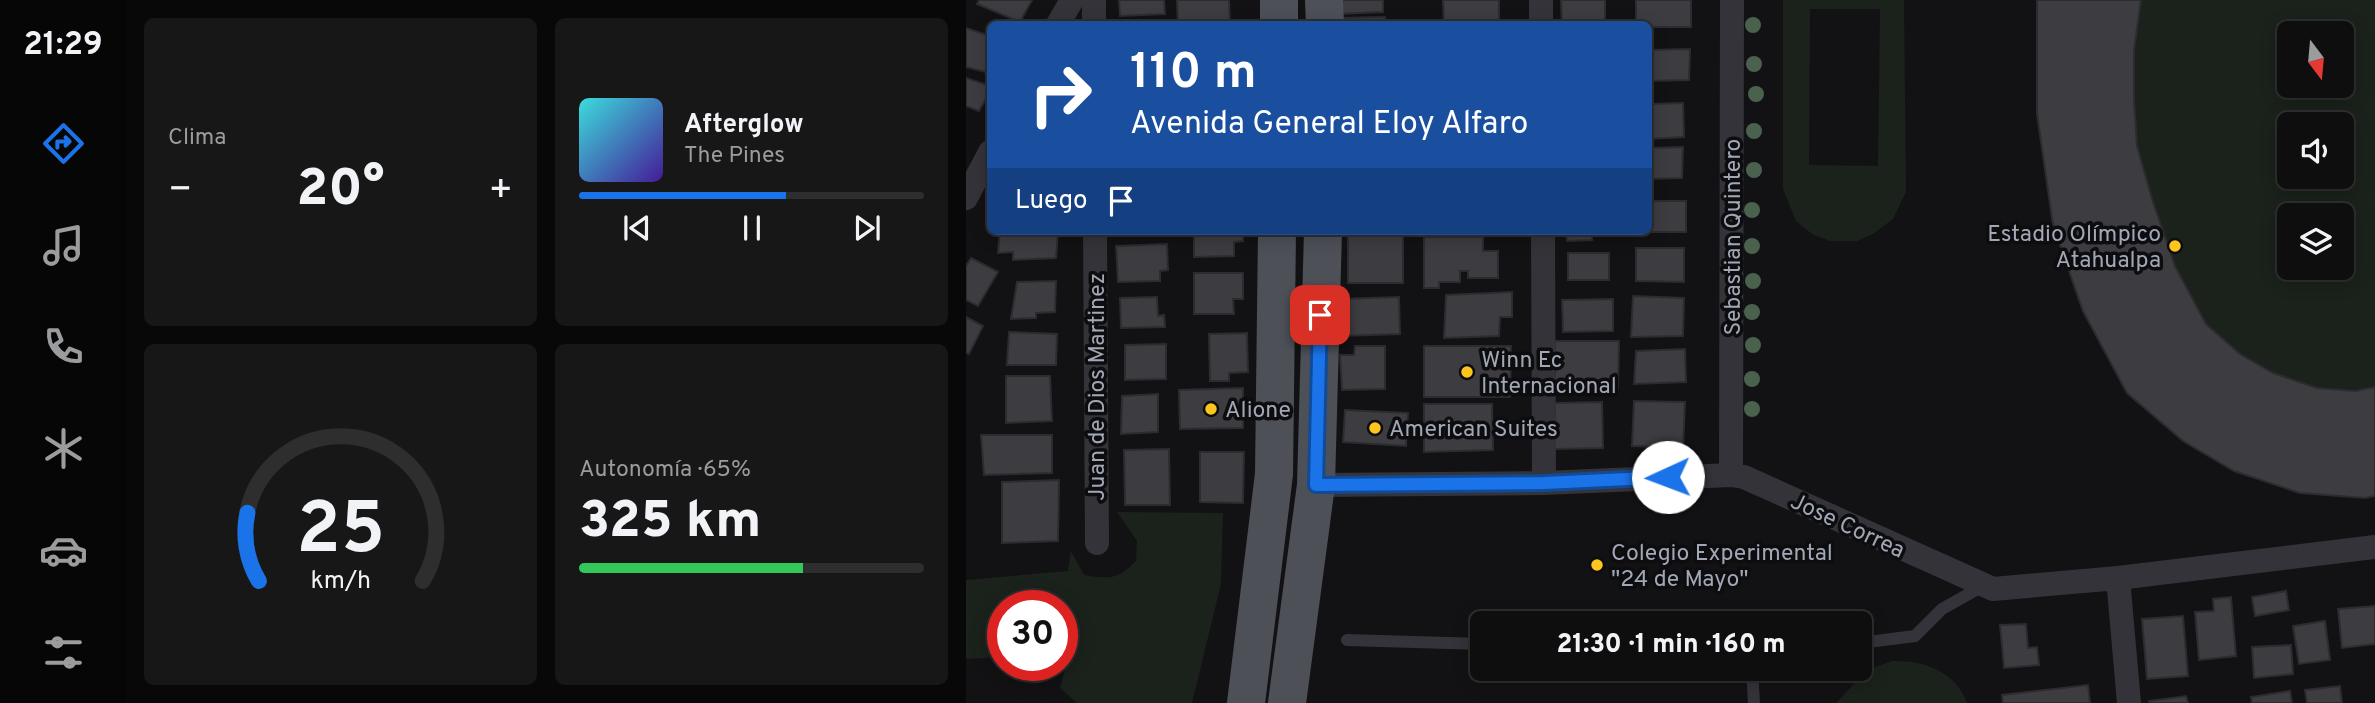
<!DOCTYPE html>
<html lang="es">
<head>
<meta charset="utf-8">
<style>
  body { margin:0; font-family:Overpass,sans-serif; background:#171718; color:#f1f3f6; height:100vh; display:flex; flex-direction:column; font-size:26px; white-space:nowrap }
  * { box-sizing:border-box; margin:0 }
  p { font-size:23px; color:#9b9c9e }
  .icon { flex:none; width:38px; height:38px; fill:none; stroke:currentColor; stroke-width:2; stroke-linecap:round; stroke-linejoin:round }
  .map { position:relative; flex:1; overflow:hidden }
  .drawer { display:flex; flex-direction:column; gap:18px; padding:18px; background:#080808; width:840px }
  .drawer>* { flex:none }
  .hud { position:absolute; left:21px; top:21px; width:665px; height:214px; border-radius:10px; box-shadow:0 4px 18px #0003,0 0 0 2px #2e2e2f; background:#1a4fa0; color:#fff; overflow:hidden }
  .needle { width:46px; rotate:164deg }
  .controls { position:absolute; left:1311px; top:21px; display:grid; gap:14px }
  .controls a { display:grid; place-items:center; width:77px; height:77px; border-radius:10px; background:#0e0e0f; box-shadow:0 4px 18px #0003,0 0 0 2px #2e2e2f; font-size:35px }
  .speed { position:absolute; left:21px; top:590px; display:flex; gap:14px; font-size:35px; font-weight:700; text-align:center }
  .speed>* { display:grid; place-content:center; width:91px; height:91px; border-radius:50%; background:#0e0e0f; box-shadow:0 4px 18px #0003,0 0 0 2px #2e2e2f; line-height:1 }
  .speed .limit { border:10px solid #d22; background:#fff; color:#111 }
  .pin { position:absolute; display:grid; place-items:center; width:60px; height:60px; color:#fff; margin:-30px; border-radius:14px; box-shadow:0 4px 10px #0006 }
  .me { position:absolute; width:77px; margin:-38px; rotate:268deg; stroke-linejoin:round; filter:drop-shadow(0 0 5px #0008) }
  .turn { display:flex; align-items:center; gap:24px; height:147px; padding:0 28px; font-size:32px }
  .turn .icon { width:91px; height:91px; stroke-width:2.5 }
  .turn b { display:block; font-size:49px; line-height:60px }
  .then { display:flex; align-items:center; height:66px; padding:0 28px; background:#0003; gap:14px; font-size:26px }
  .big { font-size:52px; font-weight:800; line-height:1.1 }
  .drawer .tile { flex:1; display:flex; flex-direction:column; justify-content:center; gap:10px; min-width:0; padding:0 24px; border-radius:10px; background:#171718 }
  .drawer .dial { align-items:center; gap:0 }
  .dial svg { height:182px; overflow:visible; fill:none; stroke:#2e2e2f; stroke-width:7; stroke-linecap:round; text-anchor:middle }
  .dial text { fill:#f1f3f6; stroke:none }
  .song { display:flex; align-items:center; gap:21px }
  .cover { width:84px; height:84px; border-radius:10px; background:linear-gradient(135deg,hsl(180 70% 55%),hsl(260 70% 35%)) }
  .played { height:7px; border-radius:4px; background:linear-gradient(90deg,#1a73e8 60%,#2e2e2f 60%) }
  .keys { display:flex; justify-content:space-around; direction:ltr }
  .heat { display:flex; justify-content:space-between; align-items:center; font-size:38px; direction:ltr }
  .charge { height:10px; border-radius:5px; background:linear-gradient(90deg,#34c759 65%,#2e2e2f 0) }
  .drawer .tiles { flex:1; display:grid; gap:18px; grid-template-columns:repeat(2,1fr) }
  .trip { position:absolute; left:504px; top:611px; width:402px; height:70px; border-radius:10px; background:#0e0e0f; box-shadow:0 4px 18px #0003,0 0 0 2px #2e2e2f; font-weight:800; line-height:70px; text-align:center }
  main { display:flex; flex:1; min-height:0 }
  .menu { display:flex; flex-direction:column; width:126px; justify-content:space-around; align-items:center; background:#060606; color:#9b9c9e }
  .menu .icon { width:49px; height:49px }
  .menu .active { color:#1a73e8 }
  .menu b { font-size:32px; color:#f1f3f6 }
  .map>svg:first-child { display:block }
</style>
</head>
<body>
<main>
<nav class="menu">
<b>21:29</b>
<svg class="icon active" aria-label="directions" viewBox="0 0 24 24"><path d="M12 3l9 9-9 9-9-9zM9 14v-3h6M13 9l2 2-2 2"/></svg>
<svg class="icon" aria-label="music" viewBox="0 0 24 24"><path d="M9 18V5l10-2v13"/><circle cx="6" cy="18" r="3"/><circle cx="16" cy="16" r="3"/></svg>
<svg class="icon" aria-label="phone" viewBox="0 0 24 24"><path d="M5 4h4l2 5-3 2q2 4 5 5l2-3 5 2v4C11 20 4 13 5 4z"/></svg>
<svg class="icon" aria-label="climate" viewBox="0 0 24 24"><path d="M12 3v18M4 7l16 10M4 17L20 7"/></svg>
<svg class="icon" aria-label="car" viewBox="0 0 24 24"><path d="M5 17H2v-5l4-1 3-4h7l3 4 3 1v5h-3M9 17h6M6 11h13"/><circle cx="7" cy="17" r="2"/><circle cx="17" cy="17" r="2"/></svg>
<svg class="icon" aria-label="filters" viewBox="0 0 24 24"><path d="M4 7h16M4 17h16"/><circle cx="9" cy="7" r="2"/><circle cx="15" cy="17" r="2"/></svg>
</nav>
<section class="drawer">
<div class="tiles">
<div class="tile"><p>Clima</p>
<div class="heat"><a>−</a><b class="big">20°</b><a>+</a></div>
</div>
<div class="tile">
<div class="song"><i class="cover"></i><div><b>Afterglow</b><p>The Pines</p></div></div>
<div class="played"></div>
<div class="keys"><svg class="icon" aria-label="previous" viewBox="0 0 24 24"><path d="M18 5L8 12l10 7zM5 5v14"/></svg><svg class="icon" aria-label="pause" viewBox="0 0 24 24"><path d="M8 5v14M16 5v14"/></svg><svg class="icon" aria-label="next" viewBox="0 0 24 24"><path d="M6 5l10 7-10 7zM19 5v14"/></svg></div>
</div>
<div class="tile dial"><svg viewBox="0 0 100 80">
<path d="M14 69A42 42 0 1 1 86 69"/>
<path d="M14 69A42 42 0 0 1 9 39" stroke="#1a73e8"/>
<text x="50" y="56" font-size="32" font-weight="700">25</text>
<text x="50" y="72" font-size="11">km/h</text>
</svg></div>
<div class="tile"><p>Autonomía · 65%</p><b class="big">325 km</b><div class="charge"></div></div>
</div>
</section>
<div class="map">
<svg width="1409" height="703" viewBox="0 0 1409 703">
  <rect width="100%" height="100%" fill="#121214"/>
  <path fill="#1a221b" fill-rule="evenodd" d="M 817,0 L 938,0 L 940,192 L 927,219 L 907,234 L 891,241 L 864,241 L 846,234 L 830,221 L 817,189 ZM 844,9 L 914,9 L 912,166 L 843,165 Z
    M 1071,0 L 1409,0 L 1409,496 L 1399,498 L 1334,493 L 1268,471 L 1217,441 L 1161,393 L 1117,311 L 1087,225 L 1071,114 ZM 1323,33 L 1376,33 L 1376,86 L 1323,86 ZM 1323,124 L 1376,124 L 1376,177 L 1323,177 ZM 1323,215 L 1376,215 L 1376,268 L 1323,268 Z
    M 151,512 L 257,513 L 255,584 L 226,703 L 111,703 L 94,688 L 103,655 L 96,655 L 96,606 L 37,606 L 37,657 L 0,659 L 0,580 L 102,571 L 105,551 L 118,575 C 144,579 151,580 170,561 L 171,541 Z
    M 926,661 C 957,660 990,671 1001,703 L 870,703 L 901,670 Z"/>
  <path fill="#3c3c41" stroke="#2c2c30" stroke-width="2" d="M 13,0 L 66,0 L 54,22 L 11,4 Z
    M 153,0 L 198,0 L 199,14 L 154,16 Z
    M 211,0 L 263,0 L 264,24 L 212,24 Z
    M 371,0 L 417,0 L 417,12 L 372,14 Z
    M 477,0 L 533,0 L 533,24 L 478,24 Z
    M 595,0 L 639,0 L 639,24 L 596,24 Z
    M 670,0 L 725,0 L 725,27 L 682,27 L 682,24 L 670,24 Z
    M 1071,0 L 1175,0 L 1168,50 L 1168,99 L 1171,146 L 1186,199 L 1209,266 L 1240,324 L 1274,354 L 1307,373 L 1351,388 L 1389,391 L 1409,387 L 1409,496 L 1399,498 L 1334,493 L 1268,471 L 1217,441 L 1161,393 L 1117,311 L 1087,225 L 1071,114 Z
    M 419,17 L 419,24 L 370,24 L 370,18 Z
    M 0,28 L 24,36 L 24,65 L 20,72 L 0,67 Z
    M 724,49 L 723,80 L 682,81 L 682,50 Z
    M 0,78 L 24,86 L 24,91 L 13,111 L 0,106 Z
    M 717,103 L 718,137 L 682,139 L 682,104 Z
    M 717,147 L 716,178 L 682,179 L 682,148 Z
    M 682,201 L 720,201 L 720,232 L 665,232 L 682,231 Z
    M 34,231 L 92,231 L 90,258 L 47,260 L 47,252 L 32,253 Z
    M 228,231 L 277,231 L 277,241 L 268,242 L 268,256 L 228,257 Z
    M 600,231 L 625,231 L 626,240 L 601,241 Z
    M 382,236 L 437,236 L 437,283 L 382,283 Z
    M 458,237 L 517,237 L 517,251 L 532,251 L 532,278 L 502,278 L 502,271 L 494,271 L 494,282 L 473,282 L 473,288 L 458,288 Z
    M 201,244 L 202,270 L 194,271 L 194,281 L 152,282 L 150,246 Z
    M 670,248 L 718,248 L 718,282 L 670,281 Z
    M 602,253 L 643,253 L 643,280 L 602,280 Z
    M 5,258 L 32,272 L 12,306 L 0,300 L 0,266 Z
    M 228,273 L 277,273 L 277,299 L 267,299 L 268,314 L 228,314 Z
    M 90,281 L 89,312 L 70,313 L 70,318 L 45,319 L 51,282 Z
    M 546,292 L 546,317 L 534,317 L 533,336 L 478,338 L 480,295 Z
    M 667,296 L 718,298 L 717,336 L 665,337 Z
    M 191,297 L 192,316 L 198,315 L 199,327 L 155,328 L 154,298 Z
    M 433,297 L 434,334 L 376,336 L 374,299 Z
    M 647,299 L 647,331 L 597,332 L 596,300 Z
    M 0,317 L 17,326 L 3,354 L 0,353 Z
    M 43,332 L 91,334 L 90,365 L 41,365 Z
    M 281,333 L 282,372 L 263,373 L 263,381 L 244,381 L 243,334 Z
    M 589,341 L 653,341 L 652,389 L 589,389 Z
    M 200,344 L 200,379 L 159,380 L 159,345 Z
    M 389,346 L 419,346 L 419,389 L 376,390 L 374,355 L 388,355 Z
    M 458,346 L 545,346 L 544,397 L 458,397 Z
    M 719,349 L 720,382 L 668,384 L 670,351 Z
    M 40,376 L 84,376 L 86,421 L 40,423 Z
    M 277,388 L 277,428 L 214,429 L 213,390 Z
    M 192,394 L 192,432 L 155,434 L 156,396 Z
    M 668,401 L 719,402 L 717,448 L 666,446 Z
    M 636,402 L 637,448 L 589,449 L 589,403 Z
    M 458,404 L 526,404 L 527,450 L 458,452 Z
    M 379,410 L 442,413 L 440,446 L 377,442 Z
    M 15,435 L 86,435 L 86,473 L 18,475 Z
    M 203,449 L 204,505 L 159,505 L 158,450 Z
    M 234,452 L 278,452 L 277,503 L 234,502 Z
    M 93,480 L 92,541 L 36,543 L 36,482 Z
    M 1320,591 L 1323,610 L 1289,616 L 1286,597 Z
    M 1265,597 L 1270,656 L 1233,660 L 1229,612 L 1248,611 L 1247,599 Z
    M 1409,606 L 1409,644 L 1376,648 L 1372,609 Z
    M 1217,616 L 1222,676 L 1181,679 L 1176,619 Z
    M 1359,621 L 1364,660 L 1333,664 L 1327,626 Z
    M 1060,624 L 1062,648 L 1071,647 L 1073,665 L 1038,668 L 1034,625 Z
    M 1325,645 L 1327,674 L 1288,678 L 1286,647 Z
    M 1122,685 L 1124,703 L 1037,703 L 1036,695 Z
    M 1374,686 L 1376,703 L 1341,703 L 1339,690 Z
    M 1324,691 L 1326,703 L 1286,703 L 1285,697 Z
    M 1220,696 L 1222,703 L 1184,703 L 1183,701 Z"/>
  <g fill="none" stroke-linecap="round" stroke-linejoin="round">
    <path stroke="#333339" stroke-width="12" d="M 381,640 L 516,644
      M 894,643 L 949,636 L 976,609 L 1017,586
      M 786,668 L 788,703"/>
    <path stroke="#333339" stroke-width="24" d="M 128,0 L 128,24
      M 575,0 L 575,24
      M 92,24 L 106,0
      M 0,198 L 24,152
      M 129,231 L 131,543
      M 577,231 L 578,483
      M 765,475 L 766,0
      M 350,485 L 578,483 L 765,475 L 778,477 L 1027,589 L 1152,578 L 1409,547
      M 1152,578 L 1163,703"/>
    <path stroke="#4e5058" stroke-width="38" d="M 313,0 L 313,24
      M 358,0 L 359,24
      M 280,703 L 308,474 L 311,231
      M 321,703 L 350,485 L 357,231"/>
  </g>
  <g fill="#4a614e">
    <circle cx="787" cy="25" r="8"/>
    <circle cx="788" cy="64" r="8"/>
    <circle cx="790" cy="94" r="8"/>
    <circle cx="788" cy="131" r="8"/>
    <circle cx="788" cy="170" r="8"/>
    <circle cx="786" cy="210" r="8"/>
    <circle cx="786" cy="246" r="8"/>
    <circle cx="787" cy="281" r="8"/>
    <circle cx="786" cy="312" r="8"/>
    <circle cx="787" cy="345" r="8"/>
    <circle cx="786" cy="379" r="8"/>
    <circle cx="786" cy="409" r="8"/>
  </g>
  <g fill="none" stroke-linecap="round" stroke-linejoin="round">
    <defs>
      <path id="route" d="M 354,315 L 350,485 L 578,483 L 702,477"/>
    </defs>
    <use href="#route" stroke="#114b97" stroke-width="18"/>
    <use href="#route" stroke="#1a73e8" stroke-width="12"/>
  </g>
  <g fill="#ffc51f" stroke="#0d0d0f" stroke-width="2.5">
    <circle cx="1209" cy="246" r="7"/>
    <circle cx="501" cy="372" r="7"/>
    <circle cx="245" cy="409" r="7"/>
    <circle cx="409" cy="428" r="7"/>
    <circle cx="631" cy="565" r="7"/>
  </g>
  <g text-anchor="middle" stroke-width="7" stroke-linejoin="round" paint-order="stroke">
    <g font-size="23" fill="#a2a7b5" stroke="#0d0d0f" text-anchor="start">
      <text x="1195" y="241" text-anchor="end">Estadio Olímpico<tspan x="1195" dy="26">Atahualpa</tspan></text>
      <text x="515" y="367">Winn Ec<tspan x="515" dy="26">Internacional</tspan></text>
      <text x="259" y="417">Alione</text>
      <text x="423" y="436">American Suites</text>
      <text x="645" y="560">Colegio Experimental<tspan x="645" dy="26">"24 de Mayo"</tspan></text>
    </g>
    <g font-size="23" fill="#a2a7b5" stroke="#0d0d0f">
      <text transform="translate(766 237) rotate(-90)" y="8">Sebastian Quintero</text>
      <text transform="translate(130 387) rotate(-90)" y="8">Juan de Dios Martinez</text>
      <text transform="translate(882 525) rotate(25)" y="8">Jose Correa</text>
    </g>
  </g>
</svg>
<div class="controls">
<a><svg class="needle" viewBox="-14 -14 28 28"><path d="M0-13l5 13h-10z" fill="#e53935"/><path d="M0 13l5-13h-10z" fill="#9b9c9e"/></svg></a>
<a><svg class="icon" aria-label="sound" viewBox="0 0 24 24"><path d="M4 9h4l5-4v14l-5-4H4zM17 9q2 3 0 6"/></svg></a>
<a><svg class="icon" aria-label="layers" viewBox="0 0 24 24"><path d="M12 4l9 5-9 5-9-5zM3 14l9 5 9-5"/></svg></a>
</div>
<div class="speed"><div class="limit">30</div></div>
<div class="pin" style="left:354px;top:315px;background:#d93025"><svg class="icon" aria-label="arrive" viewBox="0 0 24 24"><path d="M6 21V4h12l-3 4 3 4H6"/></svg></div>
<svg class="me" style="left:702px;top:477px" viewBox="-20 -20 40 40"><circle r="19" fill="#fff"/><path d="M0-13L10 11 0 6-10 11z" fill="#1a73e8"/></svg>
<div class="trip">21:30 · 1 min · 160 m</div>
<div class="hud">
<div class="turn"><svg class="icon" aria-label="right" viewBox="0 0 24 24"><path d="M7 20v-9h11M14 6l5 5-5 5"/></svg><div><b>110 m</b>Avenida General Eloy Alfaro</div></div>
<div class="then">Luego<svg class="icon" aria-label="arrive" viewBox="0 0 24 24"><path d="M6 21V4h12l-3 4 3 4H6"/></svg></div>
</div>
</div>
</main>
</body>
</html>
